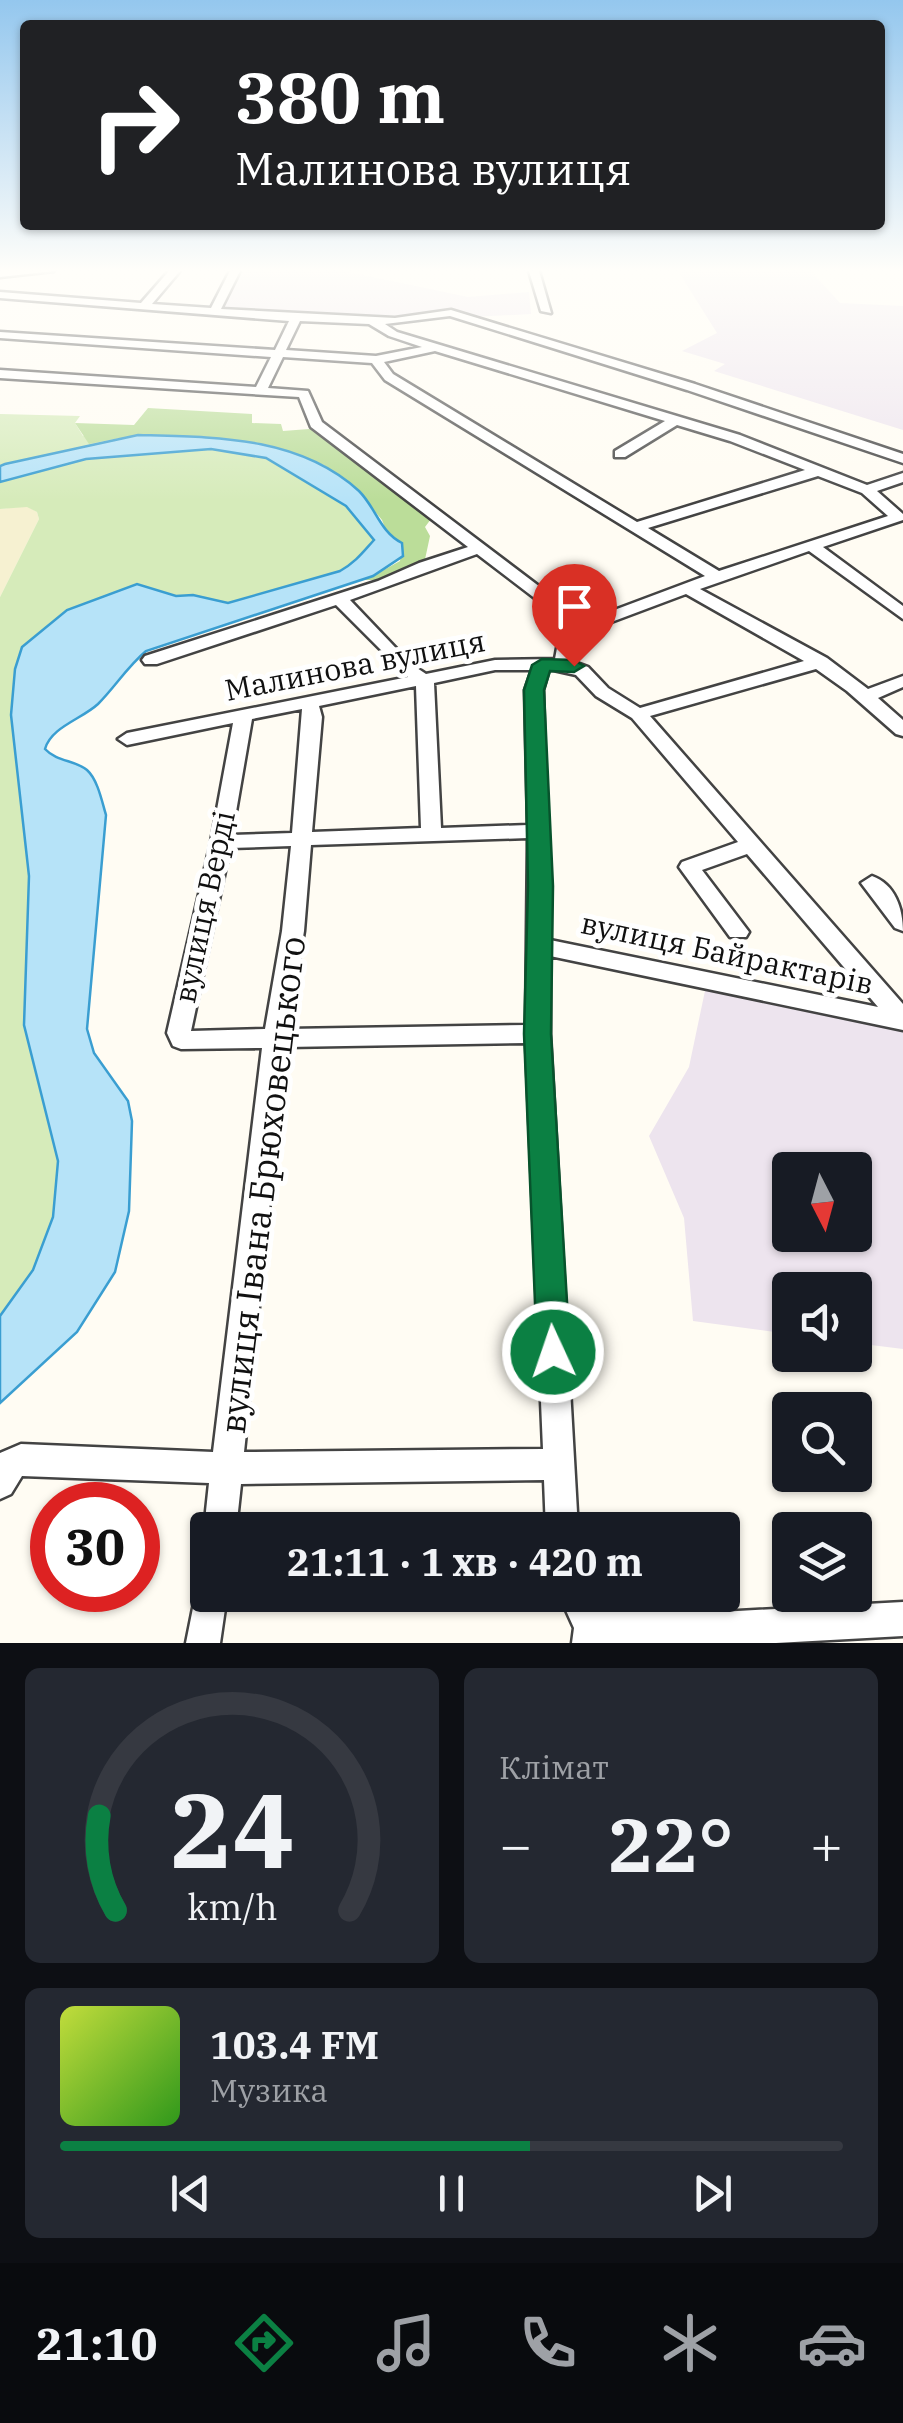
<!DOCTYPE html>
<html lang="uk">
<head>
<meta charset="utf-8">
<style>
  body { margin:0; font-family:"IBM Plex Serif",serif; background:#242831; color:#f1f3f6; height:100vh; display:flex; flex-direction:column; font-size:38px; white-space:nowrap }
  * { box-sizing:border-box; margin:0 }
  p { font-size:32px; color:#9ea1a6 }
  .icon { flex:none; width:55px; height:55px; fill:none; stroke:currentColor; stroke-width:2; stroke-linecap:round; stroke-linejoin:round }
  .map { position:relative; height:1643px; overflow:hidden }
  .panel { display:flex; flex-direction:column; gap:25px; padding:25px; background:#0d0f14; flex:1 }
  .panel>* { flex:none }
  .top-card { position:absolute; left:20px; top:20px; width:865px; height:210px; border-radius:10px; box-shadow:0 2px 8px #0004; background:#202124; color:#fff; overflow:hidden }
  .needle { width:65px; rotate:174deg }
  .fabs { position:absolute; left:772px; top:1152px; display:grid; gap:20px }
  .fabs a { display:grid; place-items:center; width:100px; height:100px; border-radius:10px; background:#171b24; box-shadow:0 2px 8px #0004; font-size:50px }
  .speed { position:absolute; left:30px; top:1482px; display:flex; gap:20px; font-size:50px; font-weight:700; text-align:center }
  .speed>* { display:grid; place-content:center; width:130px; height:130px; border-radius:50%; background:#171b24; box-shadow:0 2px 8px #0004; line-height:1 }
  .speed .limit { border:15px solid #d22; background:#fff; color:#111 }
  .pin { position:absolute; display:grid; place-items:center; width:85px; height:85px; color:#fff; margin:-102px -42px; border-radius:50% 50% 50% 0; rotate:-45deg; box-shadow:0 0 10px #0007 }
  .pin .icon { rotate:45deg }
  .me { position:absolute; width:110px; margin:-55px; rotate:357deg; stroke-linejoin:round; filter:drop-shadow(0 0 8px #0008) }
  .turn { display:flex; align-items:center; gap:35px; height:210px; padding:0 50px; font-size:45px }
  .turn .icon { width:130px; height:130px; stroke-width:2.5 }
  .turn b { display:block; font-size:70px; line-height:85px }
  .big { font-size:75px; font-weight:800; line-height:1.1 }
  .panel .tile { flex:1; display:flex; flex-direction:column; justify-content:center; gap:15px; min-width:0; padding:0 35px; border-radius:15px; background:#242831 }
  .panel .dial { align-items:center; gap:0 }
  .dial svg { height:260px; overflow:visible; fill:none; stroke:#363941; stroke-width:7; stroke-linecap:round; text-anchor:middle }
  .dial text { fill:#f1f3f6; stroke:none }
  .song { display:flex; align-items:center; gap:30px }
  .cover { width:120px; height:120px; border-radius:15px; background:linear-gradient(135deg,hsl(70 70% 55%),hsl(110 70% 35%)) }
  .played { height:10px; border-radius:5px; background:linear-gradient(90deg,#0b8043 60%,#363941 60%) }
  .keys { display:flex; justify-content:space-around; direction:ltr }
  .heat { display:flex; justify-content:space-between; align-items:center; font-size:55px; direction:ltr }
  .panel .tiles { flex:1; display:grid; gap:25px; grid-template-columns:1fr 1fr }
  .tile:last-child { grid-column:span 2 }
  .trip { position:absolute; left:190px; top:1512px; width:550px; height:100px; border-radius:10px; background:#171b24; box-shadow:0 2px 8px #0004; font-weight:800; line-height:100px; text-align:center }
  .menu { display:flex; height:160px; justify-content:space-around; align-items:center; background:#090b0e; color:#9ea1a6 }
  .menu .icon { width:70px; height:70px }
  .menu .on { color:#0b8043 }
  .menu b { font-size:45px; color:#f1f3f6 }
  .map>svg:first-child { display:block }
</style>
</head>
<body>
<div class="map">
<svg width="903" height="1643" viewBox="0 0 903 1643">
  <rect width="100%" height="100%" fill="#fffcf3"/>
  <path fill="#ede4ee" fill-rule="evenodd" d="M 236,271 L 344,271 L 468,297 L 529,292 L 531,314 L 471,317 L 446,311 L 397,319 L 217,312 Z
    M 678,271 L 811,271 L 840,303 L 903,306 L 903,430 L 714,371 L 725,364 L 682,351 L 717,333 Z
    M 706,986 L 903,1027 L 903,1349 L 855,1343 L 855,1290 L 790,1290 L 790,1334 L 693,1321 L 684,1218 L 649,1136 L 689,1067 ZM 790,1170 L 855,1170 L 855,1235 L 790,1235 Z"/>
  <path fill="#f6f1d1" d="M 27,506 L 37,512 L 39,519 L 0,597 L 0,509 Z"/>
  <path fill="#d6ebba" d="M 0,414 L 80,416 L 75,423 L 83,436 L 229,425 L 293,473 L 346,506 L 374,540 C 363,552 356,562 340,571 L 183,615 L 15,743 L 29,876 L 24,1025 L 58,1161 L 53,1216 L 33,1270 L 0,1316 L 0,597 L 39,519 L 37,512 L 27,507 L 0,509 L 0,482 L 26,474 L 61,451 L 0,466 Z"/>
  <path fill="#bd9" d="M 148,408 L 252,414 L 252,423 L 281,424 L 283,431 L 322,428 L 434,515 L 425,527 L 430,536 L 424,564 L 381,580 L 355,580 L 373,576 L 400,561 L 402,544 L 388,536 L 382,520 L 359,492 L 324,465 L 269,445 L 119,438 L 89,444 L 75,423 L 134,425 Z"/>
  <path fill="#b6e3f8" stroke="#3a9ed1" stroke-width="2.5" d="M 138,435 C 215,437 299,436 359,491 C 376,508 380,532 402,543 L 403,556 L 373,576 L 146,651 C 127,667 115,687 98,704 C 82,719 51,727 45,749 C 57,762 75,760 87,770 C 98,780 102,802 106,815 L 87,1029 L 94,1053 L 128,1101 L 132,1121 L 129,1211 L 115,1272 L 77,1332 L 0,1403 L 0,1316 L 33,1270 L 53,1217 L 58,1161 L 24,1025 L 29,876 L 11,715 L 15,669 L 22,647 L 67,610 L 137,584 L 176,596 L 193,595 L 228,603 L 340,571 C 356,562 363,552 374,540 L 346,506 L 266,458 L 211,449 L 86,459 L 0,482 L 0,466 L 5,464 Z"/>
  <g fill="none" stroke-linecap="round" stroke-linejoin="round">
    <defs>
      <path id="minor" d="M 0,271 L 54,271 L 0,277 Z
        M 169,271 L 180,271 L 152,304 L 211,308 L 230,271 L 240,271 L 221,309 L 395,318 L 451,310 L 695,384 L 903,454 L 903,463 L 687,390 L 450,316 L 385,324 L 397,332 L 740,435 L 867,485 L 903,473 L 903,482 L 877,491 L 903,514 L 903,520 L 823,547 L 903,606 L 903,619 L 809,551 L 700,589 L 827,658 L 868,689 L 903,676 L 903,687 L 878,698 L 903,720 L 903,736 L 896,734 L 847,691 L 816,669 L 650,716 L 903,1004 L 903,1030 L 550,956 L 550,1034 L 578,1530 L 546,1530 L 544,1480 L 241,1484 L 236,1530 L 208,1530 L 208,1539 L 204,1530 L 209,1483 L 22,1476 L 11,1494 L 0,1499 L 0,1453 L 21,1444 L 213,1452 L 262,1048 L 181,1049 L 173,1046 L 167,1033 L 211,842 L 233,723 L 127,745 L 118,739 L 127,733 L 408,677 L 336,605 L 157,664 L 145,664 L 142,660 L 145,656 L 378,581 L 419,563 L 468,547 L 311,427 L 299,397 L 0,378 L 0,370 L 256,387 L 271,357 L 0,338 L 0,332 L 275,350 L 289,321 L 0,298 L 0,292 L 141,303 ZM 300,321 L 369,324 L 389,336 L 422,347 L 376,356 L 286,350 ZM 435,351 L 665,421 L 615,451 L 615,457 L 625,457 L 677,425 L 730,441 L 805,470 L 637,522 L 393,374 L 384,362 ZM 283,357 L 372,363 L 385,380 L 705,576 L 585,621 L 322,422 L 308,391 L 268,388 ZM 818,476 L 862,493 L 888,516 L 719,571 L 648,528 ZM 477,554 L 570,625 L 557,648 L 555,659 L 495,660 L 426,674 L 411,664 L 350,600 ZM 686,594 L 804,661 L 640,708 L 608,688 L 588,667 L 572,661 L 573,648 L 582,633 ZM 549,669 L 576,675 L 596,696 L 632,718 L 738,842 L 682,862 L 679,867 L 730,937 L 746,937 L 749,932 L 702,870 L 747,854 L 878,1007 L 550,940 L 543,690 ZM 495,670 L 532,670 L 525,690 L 528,825 L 441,828 L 434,683 ZM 416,686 L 421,828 L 312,832 L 322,717 L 319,706 ZM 302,709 L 292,833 L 232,835 L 252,719 ZM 528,838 L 526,1025 L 288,1029 L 304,931 L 311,845 ZM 291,846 L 282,931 L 265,1029 L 191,1031 L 230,848 ZM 526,1043 L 543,1449 L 244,1452 L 286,1047 Z
        M 529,271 L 539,271 L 551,313 L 541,311 Z
        M 872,876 C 895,884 903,909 903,931 L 895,928 L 861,883 Z
        M 208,1579 L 208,1595 L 227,1595 L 220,1643 L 186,1643 L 198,1583 Z
        M 559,1595 L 594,1595 L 601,1610 L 720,1612 L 903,1602 L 903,1636 L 776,1643 L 572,1643 L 574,1628 Z"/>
    </defs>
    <use href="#minor" stroke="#434343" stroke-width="5"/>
    <use href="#minor" fill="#fff" fill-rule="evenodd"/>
  </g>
  <linearGradient id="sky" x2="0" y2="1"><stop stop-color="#94c7ee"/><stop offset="0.54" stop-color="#fffefa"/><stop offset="1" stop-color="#fffefa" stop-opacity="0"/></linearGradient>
  <rect width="903" height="501" fill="url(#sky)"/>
  <path fill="#0b8043" stroke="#07532c" stroke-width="2.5" d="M 542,659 L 574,660 L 584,666 L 574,672 L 550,671 L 544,690 L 553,886 L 551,1034 L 570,1352 L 565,1363 L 553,1368 L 541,1363 L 537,1352 L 524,1034 L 528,886 L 524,690 L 532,665 Z"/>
  <g text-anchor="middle" stroke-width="10" stroke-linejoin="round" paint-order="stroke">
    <g font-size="30" fill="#101010" stroke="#fff">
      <text transform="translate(355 666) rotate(-11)" y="10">Малинова вулиця</text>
      <text transform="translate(205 907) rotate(-78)" y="10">вулиця Верді</text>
      <text transform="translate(727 954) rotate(12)" y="10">вулиця Байрактарів</text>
    </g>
    <g font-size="35" fill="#101010" stroke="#fff">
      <text transform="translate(263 1185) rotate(-83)" y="12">вулиця Івана Брюховецького</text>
    </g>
  </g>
</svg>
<div class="fabs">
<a><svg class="needle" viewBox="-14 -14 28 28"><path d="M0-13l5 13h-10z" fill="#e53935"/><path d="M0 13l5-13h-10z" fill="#9ea1a6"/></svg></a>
<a><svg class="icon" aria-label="sound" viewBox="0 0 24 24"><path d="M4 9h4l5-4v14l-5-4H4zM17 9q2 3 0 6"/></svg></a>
<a><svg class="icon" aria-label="search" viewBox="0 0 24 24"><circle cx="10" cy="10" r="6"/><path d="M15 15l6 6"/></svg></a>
<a><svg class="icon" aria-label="layers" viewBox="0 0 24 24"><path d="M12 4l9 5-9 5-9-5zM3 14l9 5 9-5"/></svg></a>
</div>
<div class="speed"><div class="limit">30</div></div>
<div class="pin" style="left:574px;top:666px;background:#d93025"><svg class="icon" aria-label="arrive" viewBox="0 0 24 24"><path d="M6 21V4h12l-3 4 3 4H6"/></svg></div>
<svg class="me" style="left:553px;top:1352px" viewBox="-20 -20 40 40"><circle r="17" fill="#0b8043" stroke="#fff" stroke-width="3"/><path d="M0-11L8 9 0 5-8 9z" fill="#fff"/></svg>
<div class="trip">21:11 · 1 хв · 420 m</div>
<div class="top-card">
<div class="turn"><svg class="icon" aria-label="right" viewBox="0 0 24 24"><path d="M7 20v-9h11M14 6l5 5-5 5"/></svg><div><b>380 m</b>Малинова вулиця</div></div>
</div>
</div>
<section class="panel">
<div class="tiles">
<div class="tile dial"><svg viewBox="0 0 100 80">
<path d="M14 69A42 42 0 1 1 86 69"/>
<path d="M14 69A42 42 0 0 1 9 40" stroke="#0b8043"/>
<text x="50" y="56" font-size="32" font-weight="700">24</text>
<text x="50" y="72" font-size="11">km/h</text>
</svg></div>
<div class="tile"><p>Клімат</p>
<div class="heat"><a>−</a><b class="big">22°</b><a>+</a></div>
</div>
<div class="tile">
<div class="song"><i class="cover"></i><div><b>103.4 FM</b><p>Музика</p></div></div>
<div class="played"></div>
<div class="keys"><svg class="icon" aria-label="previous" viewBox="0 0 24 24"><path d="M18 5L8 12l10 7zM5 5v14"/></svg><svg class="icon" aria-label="pause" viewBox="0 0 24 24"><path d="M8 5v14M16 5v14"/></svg><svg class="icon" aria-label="next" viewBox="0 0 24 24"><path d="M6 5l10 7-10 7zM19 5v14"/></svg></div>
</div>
</div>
</section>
<nav class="menu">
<b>21:10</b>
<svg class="icon on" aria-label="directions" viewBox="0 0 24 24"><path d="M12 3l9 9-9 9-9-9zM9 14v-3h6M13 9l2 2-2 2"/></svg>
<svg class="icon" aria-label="music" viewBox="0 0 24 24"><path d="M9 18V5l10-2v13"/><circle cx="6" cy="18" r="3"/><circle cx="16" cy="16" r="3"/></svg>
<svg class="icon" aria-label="phone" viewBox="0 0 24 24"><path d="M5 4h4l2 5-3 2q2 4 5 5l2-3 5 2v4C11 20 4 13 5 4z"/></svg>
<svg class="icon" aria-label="climate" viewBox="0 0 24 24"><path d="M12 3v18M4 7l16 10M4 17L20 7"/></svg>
<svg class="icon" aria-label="car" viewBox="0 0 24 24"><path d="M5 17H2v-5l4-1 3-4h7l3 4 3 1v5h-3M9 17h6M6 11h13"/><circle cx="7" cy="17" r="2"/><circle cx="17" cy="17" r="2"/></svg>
</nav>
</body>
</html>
